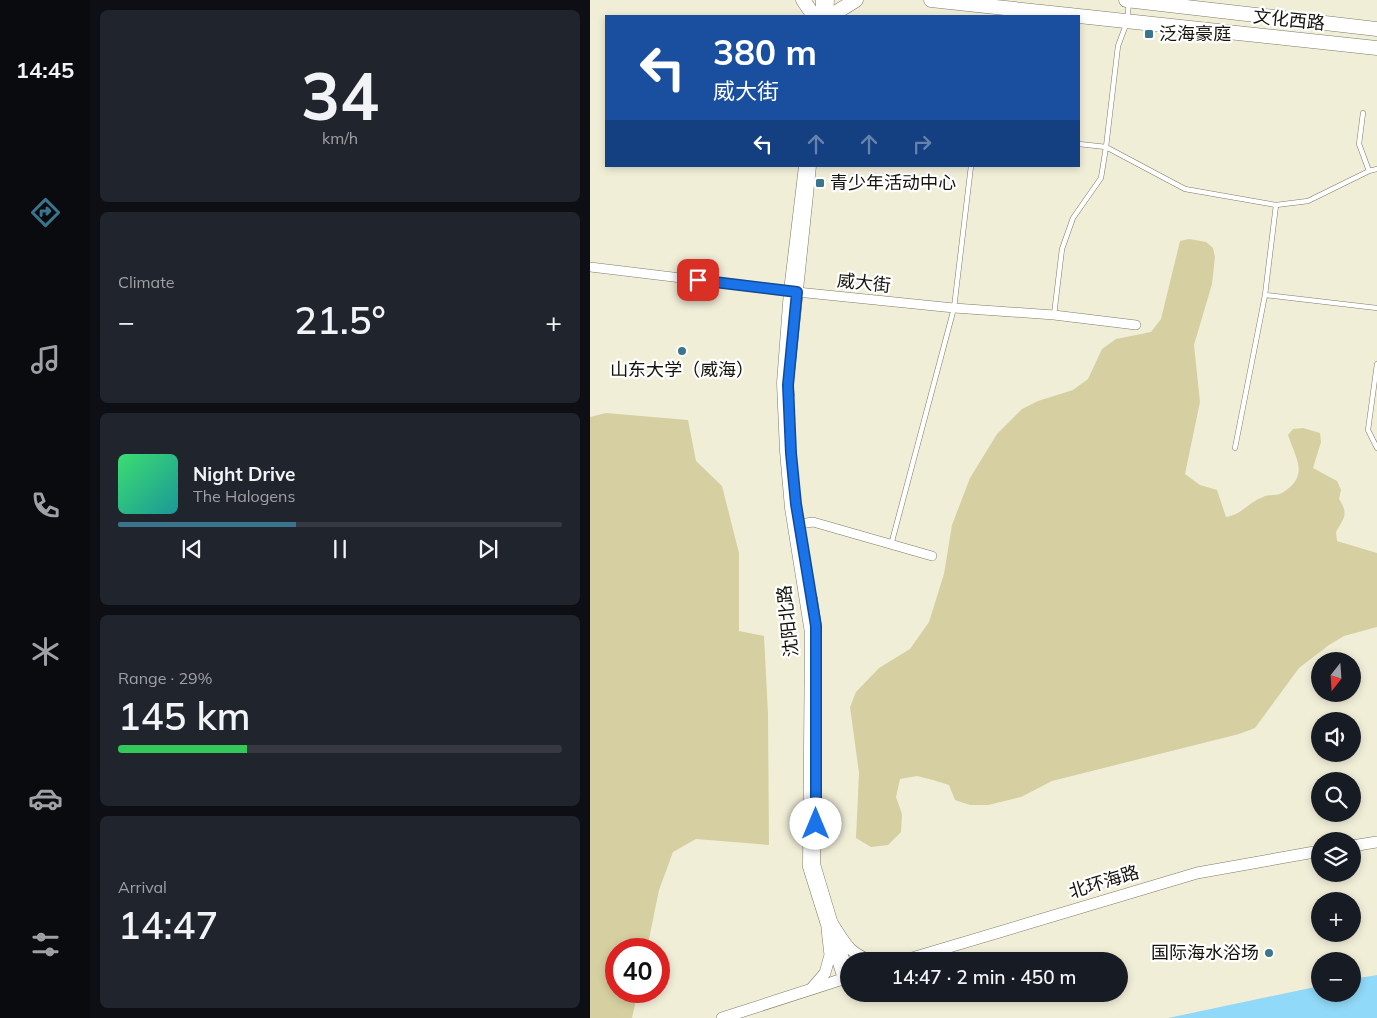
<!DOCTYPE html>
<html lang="en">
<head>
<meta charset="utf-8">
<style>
  body { margin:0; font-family:Mulish,"Noto Sans SC",sans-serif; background:#20242c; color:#f1f3f6; height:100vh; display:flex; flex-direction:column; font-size:19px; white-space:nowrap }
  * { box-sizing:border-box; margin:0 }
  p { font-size:16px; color:#9ea1a6 }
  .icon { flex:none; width:28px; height:28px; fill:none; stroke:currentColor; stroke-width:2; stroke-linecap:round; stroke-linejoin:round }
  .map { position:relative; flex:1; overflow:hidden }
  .panel { display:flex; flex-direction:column; gap:10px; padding:10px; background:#0d0f14; width:500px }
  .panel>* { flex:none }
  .top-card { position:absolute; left:15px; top:15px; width:475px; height:152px; border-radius:0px; box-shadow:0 2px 8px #0003; background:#1a4fa0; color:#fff; overflow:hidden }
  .needle { width:32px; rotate:197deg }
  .fabs { position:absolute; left:721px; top:652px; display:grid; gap:10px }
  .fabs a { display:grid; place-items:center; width:50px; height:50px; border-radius:50%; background:#171b24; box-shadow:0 2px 8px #0003; font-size:25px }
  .speed { position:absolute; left:15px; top:938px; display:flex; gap:10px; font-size:25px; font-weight:700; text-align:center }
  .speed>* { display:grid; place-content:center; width:65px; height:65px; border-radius:50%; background:#171b24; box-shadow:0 2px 8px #0003; line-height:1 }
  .speed .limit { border:8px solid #d22; background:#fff; color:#111 }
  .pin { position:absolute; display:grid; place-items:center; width:42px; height:42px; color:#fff; margin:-21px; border-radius:10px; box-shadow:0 2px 8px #0006 }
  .me { position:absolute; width:55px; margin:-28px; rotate:0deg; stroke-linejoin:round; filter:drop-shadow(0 0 4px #0008) }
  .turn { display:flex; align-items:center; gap:18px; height:105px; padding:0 25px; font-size:22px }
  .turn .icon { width:65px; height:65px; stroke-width:2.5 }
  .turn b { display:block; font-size:35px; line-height:42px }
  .lanes { display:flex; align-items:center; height:48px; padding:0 25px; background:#0003; justify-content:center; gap:25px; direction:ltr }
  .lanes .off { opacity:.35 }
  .big { font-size:38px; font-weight:600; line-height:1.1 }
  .panel .tile { flex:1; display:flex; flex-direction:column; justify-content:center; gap:8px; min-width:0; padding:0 18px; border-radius:8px; background:#20242c }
  .panel .dial { align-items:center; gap:0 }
  .dial b { font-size:65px; line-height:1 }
  .song { display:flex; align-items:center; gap:15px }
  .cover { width:60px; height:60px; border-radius:8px; background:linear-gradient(135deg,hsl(140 70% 55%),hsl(180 70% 35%)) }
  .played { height:5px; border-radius:2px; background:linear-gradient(90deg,#3a758d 40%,#363941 40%) }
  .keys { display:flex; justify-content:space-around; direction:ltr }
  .heat { display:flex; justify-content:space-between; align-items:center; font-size:28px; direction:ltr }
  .charge { height:8px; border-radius:4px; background:linear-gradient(90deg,#34c759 29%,#363941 0) }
  .trip { position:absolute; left:250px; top:952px; width:288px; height:50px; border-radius:25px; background:#171b24; box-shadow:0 2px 8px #0003; font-weight:600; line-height:50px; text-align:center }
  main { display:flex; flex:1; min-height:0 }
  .tab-bar { display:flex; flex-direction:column; width:90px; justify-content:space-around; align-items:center; background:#090b0e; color:#9ea1a6 }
  .tab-bar .icon { width:35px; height:35px }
  .tab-bar .selected { color:#3a758d }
  .tab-bar b { font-size:22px; color:#f1f3f6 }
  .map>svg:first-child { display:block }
</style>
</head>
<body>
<main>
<nav class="tab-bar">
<b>14:45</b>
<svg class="icon selected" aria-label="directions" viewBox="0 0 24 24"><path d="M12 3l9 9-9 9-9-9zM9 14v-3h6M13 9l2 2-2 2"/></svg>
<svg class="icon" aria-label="music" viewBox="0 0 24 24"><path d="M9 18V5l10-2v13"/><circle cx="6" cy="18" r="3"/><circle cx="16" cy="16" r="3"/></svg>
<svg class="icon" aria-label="phone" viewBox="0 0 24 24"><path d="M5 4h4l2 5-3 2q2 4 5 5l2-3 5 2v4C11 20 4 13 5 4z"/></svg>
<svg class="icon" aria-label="climate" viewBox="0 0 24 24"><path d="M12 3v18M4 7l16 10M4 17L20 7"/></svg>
<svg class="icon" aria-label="car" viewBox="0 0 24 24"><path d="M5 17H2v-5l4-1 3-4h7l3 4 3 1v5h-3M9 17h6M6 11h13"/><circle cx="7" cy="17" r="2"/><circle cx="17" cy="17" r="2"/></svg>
<svg class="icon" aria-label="filters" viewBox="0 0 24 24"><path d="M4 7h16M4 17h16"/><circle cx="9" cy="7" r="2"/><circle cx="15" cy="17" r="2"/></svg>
</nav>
<section class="panel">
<div class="tile dial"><b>34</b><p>km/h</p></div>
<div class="tile"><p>Climate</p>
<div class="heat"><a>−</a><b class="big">21.5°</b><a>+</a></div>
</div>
<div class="tile">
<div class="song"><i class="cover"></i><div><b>Night Drive</b><p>The Halogens</p></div></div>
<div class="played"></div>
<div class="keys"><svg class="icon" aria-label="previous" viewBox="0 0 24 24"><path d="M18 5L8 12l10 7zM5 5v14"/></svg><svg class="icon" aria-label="pause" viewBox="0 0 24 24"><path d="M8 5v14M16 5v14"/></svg><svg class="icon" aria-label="next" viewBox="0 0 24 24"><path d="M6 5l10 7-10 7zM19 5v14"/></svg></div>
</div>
<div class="tile"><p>Range · 29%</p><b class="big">145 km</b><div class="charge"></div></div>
<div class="tile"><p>Arrival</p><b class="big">14:47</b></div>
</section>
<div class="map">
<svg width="787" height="1018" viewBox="0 0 787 1018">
  <rect width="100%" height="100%" fill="#f1eed8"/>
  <path fill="#d6cfa1" d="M 599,239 L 616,242 L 623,248 L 625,257 L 622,284 L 604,345 L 610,402 L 595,474 L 610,485 L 627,490 L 636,517 C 651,515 659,502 673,497 C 679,494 687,496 692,493 C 720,476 706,459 698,435 L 703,429 L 713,428 L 730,433 L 731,442 L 723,468 L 747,481 L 751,490 L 749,499 C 759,514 754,518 746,532 L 747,541 L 787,553 L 787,627 L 754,636 L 739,645 L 709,668 L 665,728 L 649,734 L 462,781 L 431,797 L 398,805 L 380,805 L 365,800 L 359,785 L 343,780 L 327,776 L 310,779 L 306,797 L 312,814 L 311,832 L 298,845 L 281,847 L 266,838 L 269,773 L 260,707 L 266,692 L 289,668 L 320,649 L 339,622 L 354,574 L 362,525 L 380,478 L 407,434 L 432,409 L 448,401 L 483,390 L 498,379 L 512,349 L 526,339 L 561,332 L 571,319 L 590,241 Z
    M 16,413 L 98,420 L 106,461 L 132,486 L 149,553 L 149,631 L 174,636 L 178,714 L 179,845 L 106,839 L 83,852 L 69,890 L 57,949 L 26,949 L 26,991 L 48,991 L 42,1018 L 0,1018 L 0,417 Z"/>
  <path fill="#91d9f8" d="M 787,975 L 787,1018 L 578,1018 L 730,986 L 730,994 L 762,994 L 763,979 Z"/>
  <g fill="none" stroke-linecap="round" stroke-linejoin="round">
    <defs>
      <path id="service" d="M 773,113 L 769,144 L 779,171
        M 489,144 L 516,147 L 595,189 L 686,205 L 718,201 L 779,171 L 787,169
        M 675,295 L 787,308
        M 464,315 L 472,249 L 483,218 L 511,178 L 516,147 L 528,46 L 537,22 L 539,2
        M 787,364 L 778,430 L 787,448
        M 645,448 L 675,295 L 686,205
        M 301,545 L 364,308 L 381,166"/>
      <path id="minor" d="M 0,267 L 207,292 L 364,308 L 464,315 L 546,325
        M 203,525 L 223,522 L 342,556"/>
      <path id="tertiary" d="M 231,16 L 231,0
        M 238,16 L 239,0
        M 214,166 L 199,291 L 192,383 L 195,451 L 200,508 L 220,633 L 218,867 L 253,979
        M 199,395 L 198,385 L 221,166
        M 222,598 L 226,625 L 226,638
        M 226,753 L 225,864 L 243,924"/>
      <path id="secondary" d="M 762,846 L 787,842
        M 243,924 C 256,944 259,953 282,961
        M 247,939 L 259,975
        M 312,961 L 607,873 L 730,851
        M 222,988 L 235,973 L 240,955 L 237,929
        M 132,1018 L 259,977"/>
      <path id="primary" d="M 213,0 L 224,16
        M 341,0 L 489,16
        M 536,0 L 787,29
        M 243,16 L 245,13 L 266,0
        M 489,16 L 787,48"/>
    </defs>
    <use href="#service" stroke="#7d7b67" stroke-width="5.5"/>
    <use href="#minor" stroke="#7d7b67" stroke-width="10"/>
    <use href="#tertiary" stroke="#7d7b67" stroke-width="11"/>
    <use href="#secondary" stroke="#7d7b67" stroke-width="12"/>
    <use href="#primary" stroke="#7d7b67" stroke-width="15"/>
    <use href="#service" stroke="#fff" stroke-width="4.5"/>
    <use href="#minor" stroke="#fff" stroke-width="9"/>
    <use href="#tertiary" stroke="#fff" stroke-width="10"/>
    <use href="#secondary" stroke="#fff" stroke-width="11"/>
    <use href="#primary" stroke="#fff" stroke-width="14"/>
  </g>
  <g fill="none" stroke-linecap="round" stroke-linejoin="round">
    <defs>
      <path id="route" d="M 108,280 L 207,292 L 198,385 L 201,453 L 206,504 L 226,626 L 226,824"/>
    </defs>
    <use href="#route" stroke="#114b97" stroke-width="12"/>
    <use href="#route" stroke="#1a73e8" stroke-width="9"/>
  </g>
  <g fill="#3a758d" stroke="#fff" stroke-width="2">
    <rect x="554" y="29" width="10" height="10" rx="2.5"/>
    <rect x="225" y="178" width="10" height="10" rx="2.5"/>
    <circle cx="92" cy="351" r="5"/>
    <circle cx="679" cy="953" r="5"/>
  </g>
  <g text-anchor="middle" stroke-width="4.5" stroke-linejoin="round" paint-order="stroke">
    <g font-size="18" fill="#14130c" stroke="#fff">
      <text transform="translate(699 20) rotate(6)" y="6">文化西路</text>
      <text transform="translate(274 283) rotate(6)" y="6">威大街</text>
      <text transform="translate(198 621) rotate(-96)" y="6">沈阳北路</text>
      <text transform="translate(514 882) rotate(-17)" y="6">北环海路</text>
    </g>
    <g font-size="18" fill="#14130c" stroke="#fff" text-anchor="start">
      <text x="569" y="40">泛海豪庭</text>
      <text x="240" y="189">青少年活动中心</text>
      <text x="92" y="376" text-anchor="middle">山东大学（威海）</text>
      <text x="669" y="959" text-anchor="end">国际海水浴场</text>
    </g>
  </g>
</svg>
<div class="fabs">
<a><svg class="needle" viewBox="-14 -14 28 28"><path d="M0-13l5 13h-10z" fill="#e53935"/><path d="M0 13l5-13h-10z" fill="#9ea1a6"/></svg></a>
<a><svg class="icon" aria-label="sound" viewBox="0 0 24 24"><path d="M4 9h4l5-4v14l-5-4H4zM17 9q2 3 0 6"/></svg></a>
<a><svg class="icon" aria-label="search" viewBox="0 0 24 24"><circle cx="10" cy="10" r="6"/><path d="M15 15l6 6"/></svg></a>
<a><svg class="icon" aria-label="layers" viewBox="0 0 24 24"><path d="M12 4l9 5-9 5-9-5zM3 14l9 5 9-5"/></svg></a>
<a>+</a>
<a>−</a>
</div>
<div class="speed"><div class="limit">40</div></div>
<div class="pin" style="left:108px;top:280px;background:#d93025"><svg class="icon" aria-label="arrive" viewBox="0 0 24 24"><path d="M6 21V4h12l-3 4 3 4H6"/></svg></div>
<svg class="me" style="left:226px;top:824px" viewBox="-20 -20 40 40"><circle r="19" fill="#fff"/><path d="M0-13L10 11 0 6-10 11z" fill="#1a73e8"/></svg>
<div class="trip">14:47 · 2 min · 450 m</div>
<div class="top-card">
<div class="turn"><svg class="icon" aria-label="left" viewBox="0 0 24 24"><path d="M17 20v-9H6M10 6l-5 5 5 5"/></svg><div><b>380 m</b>威大街</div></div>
<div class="lanes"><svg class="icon" aria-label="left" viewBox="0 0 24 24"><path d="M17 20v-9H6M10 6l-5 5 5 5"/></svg><svg class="icon off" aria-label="ahead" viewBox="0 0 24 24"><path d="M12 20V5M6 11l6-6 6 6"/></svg><svg class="icon off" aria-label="ahead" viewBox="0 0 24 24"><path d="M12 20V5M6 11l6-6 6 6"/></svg><svg class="icon off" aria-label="right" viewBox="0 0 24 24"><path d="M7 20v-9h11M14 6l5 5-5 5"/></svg></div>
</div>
</div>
</main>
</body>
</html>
